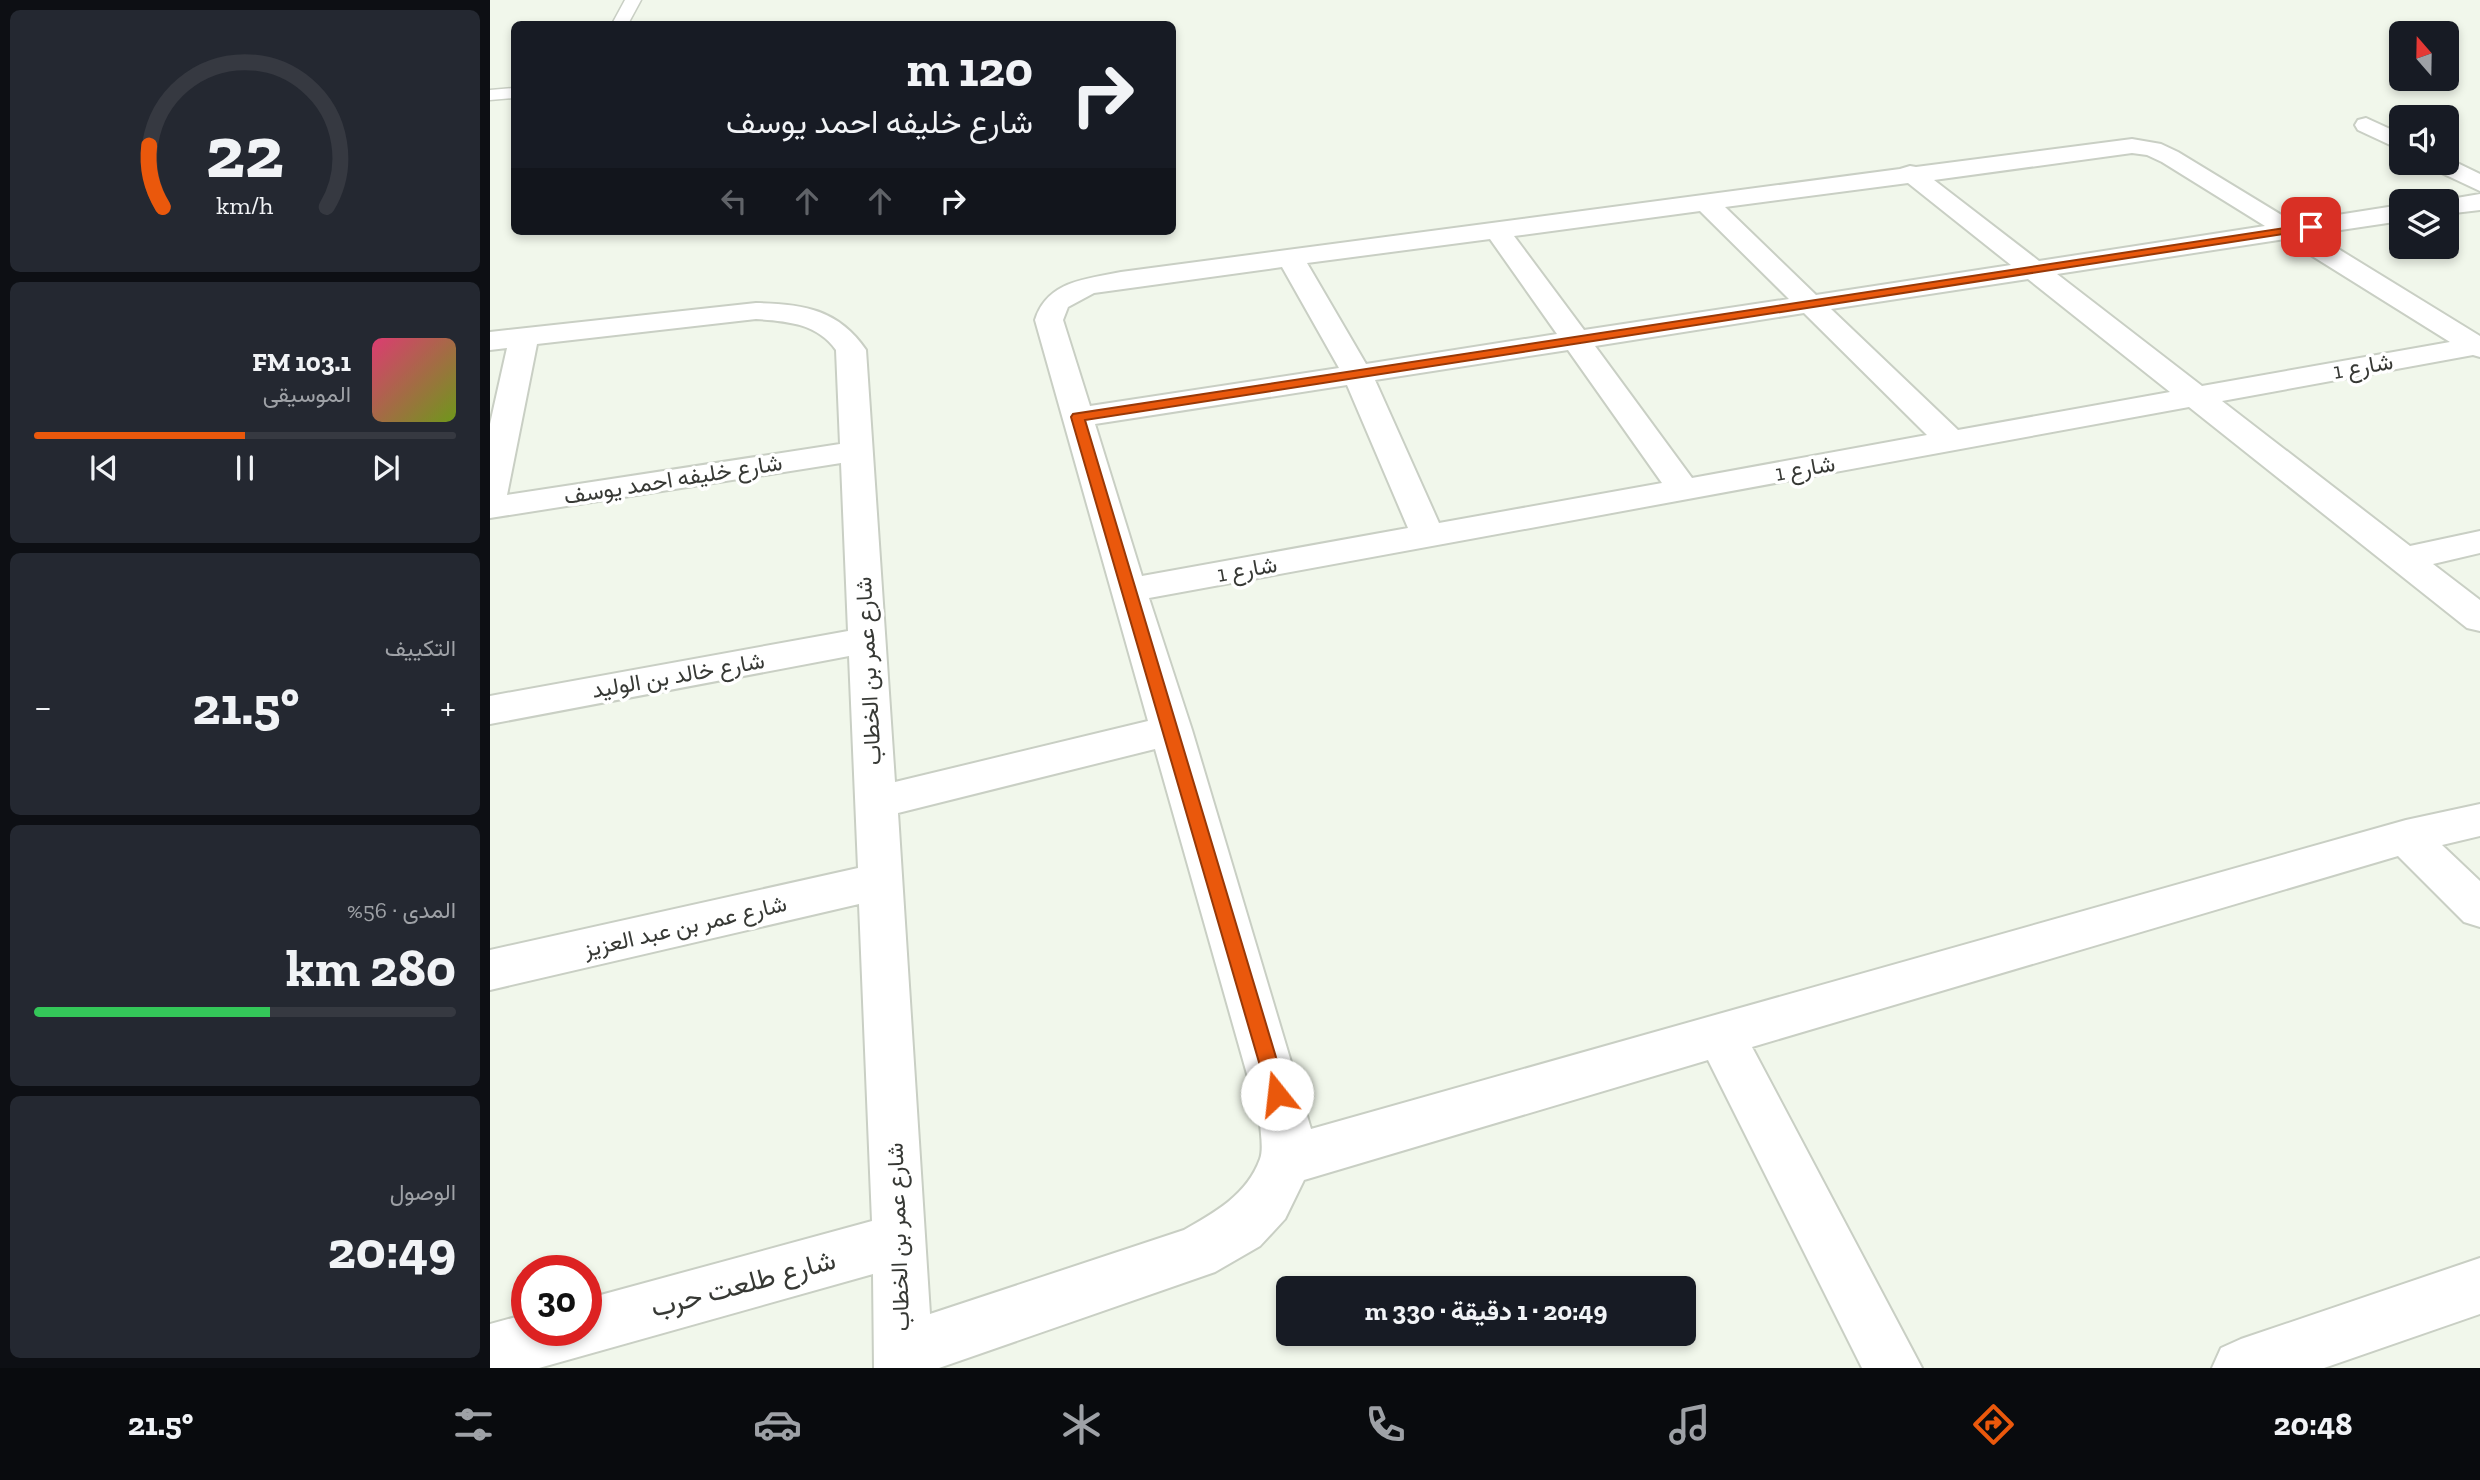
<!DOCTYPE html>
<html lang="ar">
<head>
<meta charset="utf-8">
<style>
  body { margin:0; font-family:"Zilla Slab",Vazirmatn,serif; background:#242831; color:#f1f3f6; direction:rtl; height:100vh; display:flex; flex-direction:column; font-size:26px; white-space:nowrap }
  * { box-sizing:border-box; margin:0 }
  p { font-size:23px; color:#9ea1a6 }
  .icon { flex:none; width:38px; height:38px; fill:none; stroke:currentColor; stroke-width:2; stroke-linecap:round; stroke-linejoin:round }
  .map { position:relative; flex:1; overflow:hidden; direction:ltr }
  .drawer { display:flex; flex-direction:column; gap:10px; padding:10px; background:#0d0f14; width:490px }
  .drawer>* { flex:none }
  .guide { position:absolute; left:21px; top:21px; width:665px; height:214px; border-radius:10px; box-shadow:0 4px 10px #0003; direction:rtl; background:#171b24; color:#f1f3f6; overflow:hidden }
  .needle { width:46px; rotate:340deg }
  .tools { position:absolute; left:1899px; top:21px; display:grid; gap:14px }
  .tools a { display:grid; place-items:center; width:70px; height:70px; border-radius:10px; background:#171b24; box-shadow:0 4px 10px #0003; font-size:35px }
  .speed { position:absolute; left:21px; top:1255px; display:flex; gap:14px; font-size:35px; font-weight:700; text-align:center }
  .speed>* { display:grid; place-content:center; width:91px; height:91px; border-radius:50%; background:#171b24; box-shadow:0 4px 10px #0003; line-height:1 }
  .speed .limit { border:10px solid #d22; background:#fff; color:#111 }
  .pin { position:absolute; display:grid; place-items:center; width:60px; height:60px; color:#fff; margin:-30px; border-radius:14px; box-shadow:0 4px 10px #0006 }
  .me { position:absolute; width:77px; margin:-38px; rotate:344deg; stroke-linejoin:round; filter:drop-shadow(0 0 5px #0008) }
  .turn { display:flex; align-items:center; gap:24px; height:147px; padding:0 28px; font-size:32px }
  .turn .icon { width:91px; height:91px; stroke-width:2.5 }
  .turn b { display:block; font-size:49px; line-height:60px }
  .lanes { display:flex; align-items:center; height:66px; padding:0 28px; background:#0003; justify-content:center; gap:35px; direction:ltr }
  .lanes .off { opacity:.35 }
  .big { font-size:52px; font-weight:700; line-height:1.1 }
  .drawer .tile { flex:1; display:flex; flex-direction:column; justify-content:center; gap:10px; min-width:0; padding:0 24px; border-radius:10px; background:#242831 }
  .drawer .dial { align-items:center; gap:0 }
  .dial svg { height:182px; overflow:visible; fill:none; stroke:#363941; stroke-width:7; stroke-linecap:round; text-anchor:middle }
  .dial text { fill:#f1f3f6; stroke:none }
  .song { display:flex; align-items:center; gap:21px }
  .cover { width:84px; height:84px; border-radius:10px; background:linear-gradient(135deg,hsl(340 70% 55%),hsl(80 70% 35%)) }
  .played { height:7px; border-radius:4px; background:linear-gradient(90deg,#ea580c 50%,#363941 50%) }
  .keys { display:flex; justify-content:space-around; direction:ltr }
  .heat { display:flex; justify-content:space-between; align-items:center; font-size:38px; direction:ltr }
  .charge { height:10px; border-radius:5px; background:linear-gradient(90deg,#34c759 56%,#363941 0) }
  .trip { position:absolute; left:786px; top:1276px; width:420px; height:70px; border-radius:10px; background:#171b24; box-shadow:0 4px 10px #0003; font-weight:700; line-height:70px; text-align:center; direction:rtl }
  .menu { display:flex; height:112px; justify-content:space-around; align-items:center; background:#090b0e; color:#9ea1a6 }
  .menu .icon { width:49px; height:49px }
  .menu .selected { color:#ea580c }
  .menu b { font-size:32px; color:#f1f3f6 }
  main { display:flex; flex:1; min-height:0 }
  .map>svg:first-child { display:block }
</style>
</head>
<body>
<main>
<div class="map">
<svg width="1990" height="1368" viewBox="0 0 1990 1368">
  <rect width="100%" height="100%" fill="#f1f7eb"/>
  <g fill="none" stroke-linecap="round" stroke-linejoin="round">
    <defs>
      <path id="lane" d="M 135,0 L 151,0 L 138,24 L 122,24 Z
        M 24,88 L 24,98 L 0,100 L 0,90 Z"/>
      <path id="street" d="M 1876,118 L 1911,134 L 1911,150 L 1868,130 L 1865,125 L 1868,120 Z
        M 1642,139 L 1671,144 L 1688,152 L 1803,222 L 1911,205 L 1911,221 L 1824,234 L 1990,336 L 1990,357 L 1983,355 L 1732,401 L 1920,546 L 1990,531 L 1990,553 L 1943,564 L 1990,600 L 1990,631 L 1977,628 L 1699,407 L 659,598 L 702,730 L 821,1129 L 1916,820 L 1990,804 L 1990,836 L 1952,845 L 1990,881 L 1990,927 L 1974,922 L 1908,856 L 1262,1047 L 1432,1368 L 1372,1368 L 1218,1060 L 814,1180 L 795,1219 L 770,1246 L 725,1272 L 449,1368 L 384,1368 L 383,1274 L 49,1368 L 0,1368 L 0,1324 L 37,1314 L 37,1330 L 96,1330 L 96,1299 L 382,1221 L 369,904 L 0,990 L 0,950 L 368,868 L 359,656 L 0,724 L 0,696 L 358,631 L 351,463 L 0,518 L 0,424 L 17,348 L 0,350 L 0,332 L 266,303 C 313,304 348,309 376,350 L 405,782 L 658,721 L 545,320 C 557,281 596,279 631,272 L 1410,169 L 1420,166 L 1426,167 ZM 1642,153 L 1657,155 L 1672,162 L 1775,226 L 1549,261 L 1444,180 ZM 1418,183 L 1521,265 L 1326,295 L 1235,207 ZM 1210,211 L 1299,299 L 1094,330 L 1024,236 ZM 1000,239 L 1067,334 L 876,364 L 817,263 ZM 1795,239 L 1960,342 L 1712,386 L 1567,274 ZM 792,267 L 849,368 L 600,406 L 573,320 L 578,307 L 604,293 ZM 1538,279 L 1680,392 L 1468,430 L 1341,309 ZM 1314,313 L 1437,435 L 1202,478 L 1105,346 ZM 266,319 C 296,321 327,323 346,350 L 350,444 L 17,495 L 47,344 ZM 1078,350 L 1172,483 L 949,523 L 885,380 ZM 857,385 L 918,528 L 652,576 L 605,424 ZM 665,749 L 770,1120 C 770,1132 774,1148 770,1159 C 757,1195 724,1213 694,1230 L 440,1314 L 408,813 Z
        M 1957,158 L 1990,174 L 1990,191 L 1941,168 L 1937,163 L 1956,163 Z
        M 1990,194 L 1990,210 L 1956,214 L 1956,201 L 1949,201 Z
        M 1990,1258 L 1990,1314 L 1834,1368 L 1722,1368 L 1731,1348 L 1751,1339 Z"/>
    </defs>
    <use href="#lane" stroke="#c9cfc4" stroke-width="3"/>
    <use href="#street" stroke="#c9cfc4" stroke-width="4"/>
    <use href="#lane" fill="#fff" fill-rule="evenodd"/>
    <use href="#street" fill="#fff" fill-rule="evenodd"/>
  </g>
  <path fill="#ea580c" stroke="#983908" stroke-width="2" d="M 1821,224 L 1827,227 L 1825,229 L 595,420 L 797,1094 L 794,1100 L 787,1103 L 780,1100 L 581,417 L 583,414 Z"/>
  <g text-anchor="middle" stroke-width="7" stroke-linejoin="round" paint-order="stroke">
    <g font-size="23" fill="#373935" stroke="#fff">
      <text transform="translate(1873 366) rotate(-10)" y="8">شارع 1</text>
      <text transform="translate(1315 468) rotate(-10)" y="8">شارع 1</text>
      <text transform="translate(183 479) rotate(-9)" y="8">شارع خليفه احمد يوسف</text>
      <text transform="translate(757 569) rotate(-10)" y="8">شارع 1</text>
      <text transform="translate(378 671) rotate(-93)" y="8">شارع عمر بن الخطاب</text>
      <text transform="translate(188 675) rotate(-10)" y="8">شارع خالد بن الوليد</text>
      <text transform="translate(195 926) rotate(-13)" y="8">شارع عمر بن عبد العزيز</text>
      <text transform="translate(408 1237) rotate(-92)" y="8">شارع عمر بن الخطاب</text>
    </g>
    <g font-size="28" fill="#373935" stroke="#fff">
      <text transform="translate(253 1283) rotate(-15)" y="10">شارع طلعت حرب</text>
    </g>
  </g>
</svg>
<div class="tools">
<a><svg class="needle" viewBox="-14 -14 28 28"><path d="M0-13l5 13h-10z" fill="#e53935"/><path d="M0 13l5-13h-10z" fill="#9ea1a6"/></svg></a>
<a><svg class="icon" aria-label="sound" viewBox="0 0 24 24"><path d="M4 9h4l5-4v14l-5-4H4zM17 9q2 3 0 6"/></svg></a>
<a><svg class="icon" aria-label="layers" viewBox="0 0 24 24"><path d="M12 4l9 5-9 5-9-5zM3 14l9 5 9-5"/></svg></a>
</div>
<div class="speed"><div class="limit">30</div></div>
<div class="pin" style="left:1821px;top:227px;background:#d93025"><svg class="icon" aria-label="arrive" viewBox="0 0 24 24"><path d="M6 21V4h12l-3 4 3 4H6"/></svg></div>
<svg class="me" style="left:787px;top:1094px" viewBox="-20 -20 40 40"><circle r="19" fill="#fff"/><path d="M0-13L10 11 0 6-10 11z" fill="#ea580c"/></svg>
<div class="trip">20:49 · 1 دقيقة · 330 m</div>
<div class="guide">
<div class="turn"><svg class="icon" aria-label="right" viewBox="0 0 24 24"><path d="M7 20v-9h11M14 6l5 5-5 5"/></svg><div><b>120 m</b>شارع خليفه احمد يوسف</div></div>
<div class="lanes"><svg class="icon off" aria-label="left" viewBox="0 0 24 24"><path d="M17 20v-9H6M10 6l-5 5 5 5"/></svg><svg class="icon off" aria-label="ahead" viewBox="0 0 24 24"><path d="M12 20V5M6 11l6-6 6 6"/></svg><svg class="icon off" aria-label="ahead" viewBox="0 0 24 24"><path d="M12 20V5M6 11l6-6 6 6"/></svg><svg class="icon" aria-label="right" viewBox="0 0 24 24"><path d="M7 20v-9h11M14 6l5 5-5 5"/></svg></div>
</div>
</div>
<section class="drawer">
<div class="tile dial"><svg viewBox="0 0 100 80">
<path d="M14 69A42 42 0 1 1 86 69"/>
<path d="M14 69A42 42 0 0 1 8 42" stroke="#ea580c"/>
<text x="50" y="56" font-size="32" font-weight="700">22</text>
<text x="50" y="72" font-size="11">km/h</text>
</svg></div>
<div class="tile">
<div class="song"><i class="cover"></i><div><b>103.1 FM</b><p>الموسيقى</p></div></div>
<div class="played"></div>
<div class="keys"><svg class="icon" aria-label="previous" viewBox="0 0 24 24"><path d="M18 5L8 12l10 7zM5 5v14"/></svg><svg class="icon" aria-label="pause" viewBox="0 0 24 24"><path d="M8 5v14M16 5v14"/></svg><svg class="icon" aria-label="next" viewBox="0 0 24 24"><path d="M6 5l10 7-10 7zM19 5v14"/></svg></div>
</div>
<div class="tile"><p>التكييف</p>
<div class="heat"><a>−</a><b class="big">21.5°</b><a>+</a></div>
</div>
<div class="tile"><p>المدى · 56%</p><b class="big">280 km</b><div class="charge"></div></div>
<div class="tile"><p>الوصول</p><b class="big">20:49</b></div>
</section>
</main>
<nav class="menu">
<b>20:48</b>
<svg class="icon selected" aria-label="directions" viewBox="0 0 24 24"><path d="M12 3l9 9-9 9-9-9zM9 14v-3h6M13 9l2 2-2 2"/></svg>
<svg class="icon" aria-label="music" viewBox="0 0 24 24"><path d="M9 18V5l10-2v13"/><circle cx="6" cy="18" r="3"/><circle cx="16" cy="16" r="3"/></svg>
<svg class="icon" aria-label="phone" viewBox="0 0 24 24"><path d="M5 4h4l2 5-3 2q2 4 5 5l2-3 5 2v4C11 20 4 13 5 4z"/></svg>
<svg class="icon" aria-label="climate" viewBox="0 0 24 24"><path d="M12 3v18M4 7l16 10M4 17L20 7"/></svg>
<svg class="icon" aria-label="car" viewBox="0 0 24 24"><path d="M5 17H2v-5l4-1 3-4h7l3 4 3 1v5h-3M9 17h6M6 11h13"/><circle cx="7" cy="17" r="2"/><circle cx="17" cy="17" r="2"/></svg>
<svg class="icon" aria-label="filters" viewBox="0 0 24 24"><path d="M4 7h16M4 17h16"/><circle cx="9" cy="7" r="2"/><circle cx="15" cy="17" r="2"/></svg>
<b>21.5°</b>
</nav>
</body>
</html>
